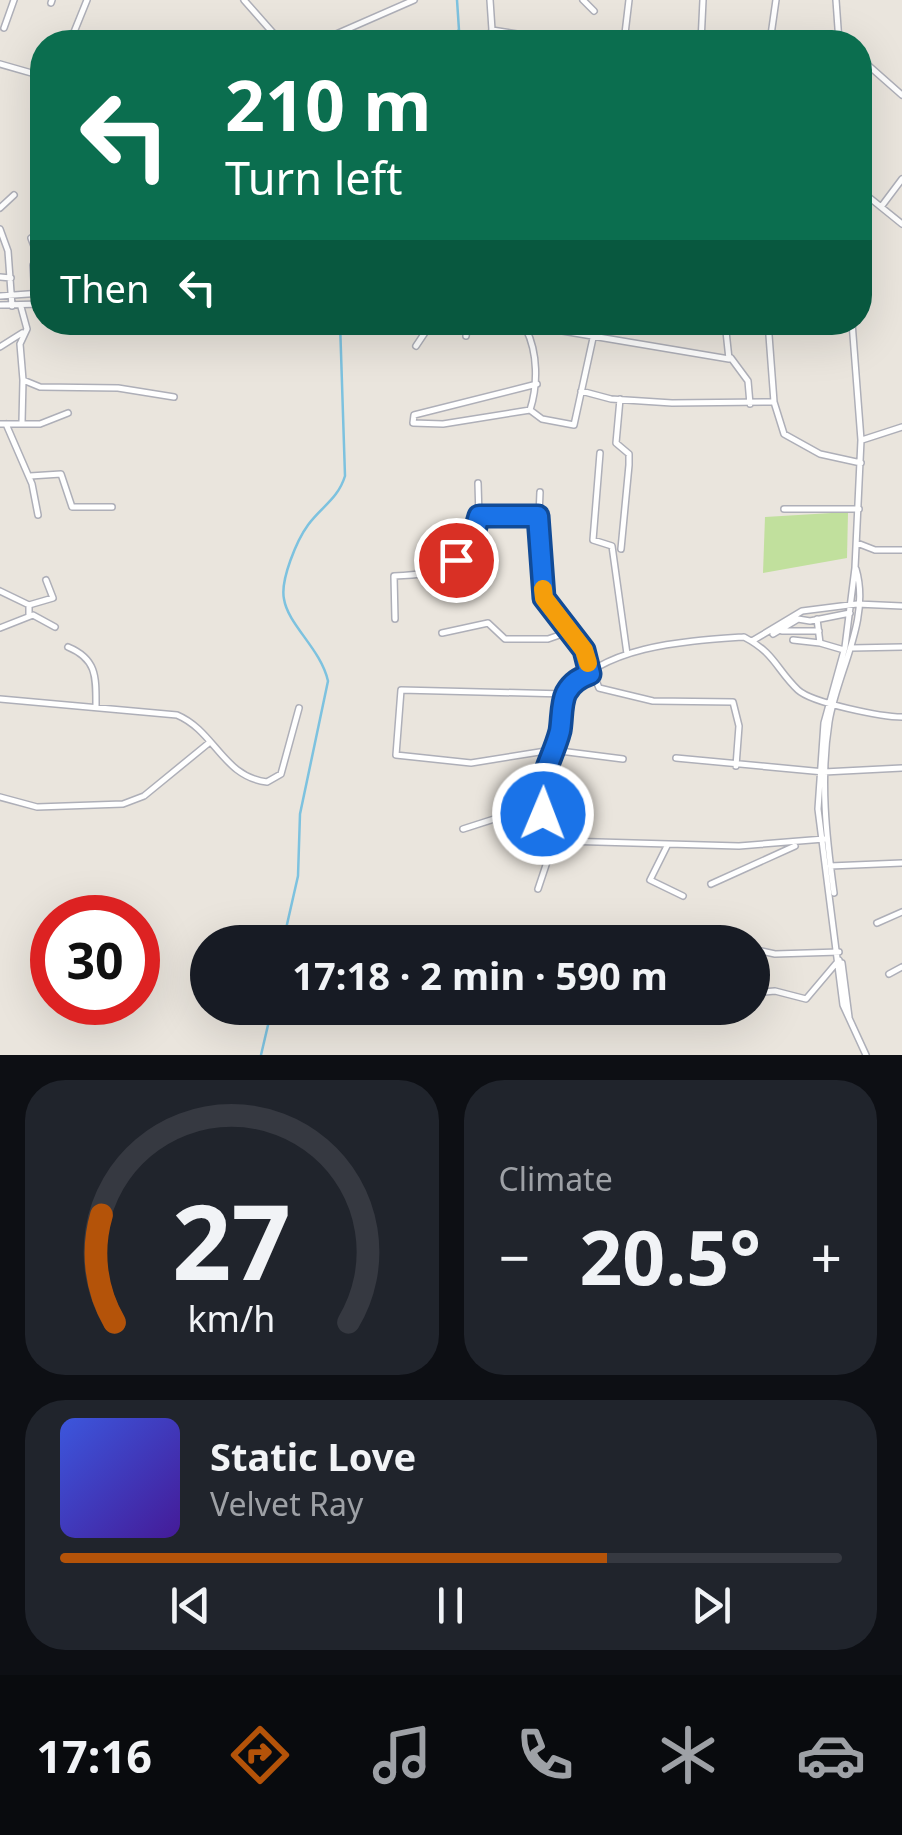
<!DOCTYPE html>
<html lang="en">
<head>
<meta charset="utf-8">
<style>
  body { margin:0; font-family:"Noto Sans",sans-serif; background:#20242c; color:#f1f3f6; height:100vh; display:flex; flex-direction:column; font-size:38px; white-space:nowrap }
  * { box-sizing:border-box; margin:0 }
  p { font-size:32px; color:#9ea1a6 }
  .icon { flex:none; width:55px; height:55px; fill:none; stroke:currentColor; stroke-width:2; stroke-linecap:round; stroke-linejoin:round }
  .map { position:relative; height:1055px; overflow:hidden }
  .sheet { display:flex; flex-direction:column; gap:25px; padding:25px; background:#0d0f14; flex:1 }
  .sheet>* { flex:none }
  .banner { position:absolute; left:30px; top:30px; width:842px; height:305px; border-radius:40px; box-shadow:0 10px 40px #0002; background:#0b6e4f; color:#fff; overflow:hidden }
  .speed { position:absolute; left:30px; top:895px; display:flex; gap:20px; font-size:50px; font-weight:700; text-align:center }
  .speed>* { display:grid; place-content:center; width:130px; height:130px; border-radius:50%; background:#171b24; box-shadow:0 10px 40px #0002; line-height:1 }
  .speed .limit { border:15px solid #d22; background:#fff; color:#111 }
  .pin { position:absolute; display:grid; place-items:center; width:85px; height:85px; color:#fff; margin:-42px; border:5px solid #fff; border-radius:50%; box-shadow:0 2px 10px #0007 }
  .me { position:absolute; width:110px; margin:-55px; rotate:1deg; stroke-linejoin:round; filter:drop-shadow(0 0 8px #0008) }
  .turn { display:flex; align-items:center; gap:35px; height:210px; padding:0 30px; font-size:45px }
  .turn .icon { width:130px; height:130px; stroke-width:2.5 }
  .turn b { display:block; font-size:70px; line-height:85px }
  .then { display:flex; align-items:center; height:95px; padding:0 30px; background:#0003; gap:20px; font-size:38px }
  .big { font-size:75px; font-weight:700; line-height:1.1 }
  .sheet .widget { flex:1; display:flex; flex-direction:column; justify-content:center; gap:15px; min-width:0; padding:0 35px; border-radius:40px; background:#20242c }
  .sheet .dial { align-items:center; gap:0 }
  .dial svg { height:260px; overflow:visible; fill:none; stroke:#363941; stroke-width:7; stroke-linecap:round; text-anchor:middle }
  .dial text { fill:#f1f3f6; stroke:none }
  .song { display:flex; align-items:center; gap:30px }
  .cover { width:120px; height:120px; border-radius:15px; background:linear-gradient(135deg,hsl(230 70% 55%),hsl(260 70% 35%)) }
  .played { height:10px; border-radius:5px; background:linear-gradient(90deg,#b45309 70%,#363941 70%) }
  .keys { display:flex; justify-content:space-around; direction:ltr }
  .heat { display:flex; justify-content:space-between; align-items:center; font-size:55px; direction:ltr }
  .sheet .tiles { flex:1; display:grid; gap:25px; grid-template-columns:1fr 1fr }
  .widget:last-child { grid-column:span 2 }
  .trip { position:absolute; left:190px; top:925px; width:580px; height:100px; border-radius:50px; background:#171b24; box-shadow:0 10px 40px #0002; font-weight:700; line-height:100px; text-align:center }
  .menu { display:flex; height:160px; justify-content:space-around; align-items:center; background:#090b0e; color:#9ea1a6 }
  .menu .icon { width:70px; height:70px }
  .menu .on { color:#b45309 }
  .menu b { font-size:45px; color:#f1f3f6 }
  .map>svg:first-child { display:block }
</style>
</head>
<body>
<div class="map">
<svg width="902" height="1055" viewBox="0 0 902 1055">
  <rect width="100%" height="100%" fill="#eae5dd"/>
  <path fill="#c1e09d" d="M 848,512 L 847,558 L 763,573 L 765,517 Z"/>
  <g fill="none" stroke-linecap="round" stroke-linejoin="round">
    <path stroke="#7dc2df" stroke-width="2.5" d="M 386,42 L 449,36 L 459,30 L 457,0
      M 283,942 L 298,876 L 300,814 L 328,681 C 321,649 288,625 284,599 C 280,580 297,540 308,525 C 321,507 338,499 345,476 L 340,322
      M 261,1055 L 272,1008"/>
    <defs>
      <path id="minor" d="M 244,0 L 281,42
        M 490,0 L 492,30 L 568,42
        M 583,0 L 594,11
        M 836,0 L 839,42
        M 51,3 L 52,0
        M 4,28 L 14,0
        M 70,42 L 87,0
        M 318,42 L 414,0
        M 486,42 L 492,30
        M 624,42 L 629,0
        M 701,42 L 703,0
        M 770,42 L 776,0
        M 860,58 L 902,95
        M 0,64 L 42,76
        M 860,190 L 902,224
        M 881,207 L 902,179
        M 0,208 L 14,195
        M 0,229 L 8,251 L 12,306
        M 42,231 L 31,238 L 34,246 L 42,250
        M 0,277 L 11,278
        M 34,281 L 33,265 L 42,260
        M 0,296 L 42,293
        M 0,305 L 42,304
        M 21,307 L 27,329 L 20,344 L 23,380 L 40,387 L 118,388 L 174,397
        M 444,322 L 481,322
        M 509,322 L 729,359 L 725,322
        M 768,322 L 774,402 L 784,434 L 820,454 L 861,463
        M 852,322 L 861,440 L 855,568 L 845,647 L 824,723 L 818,809 L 843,1005 L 866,1055
        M 526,329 C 538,353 538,385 530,410 L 443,424 L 413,423 L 414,415 L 537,384
        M 466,336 L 468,325
        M 416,346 L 432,322
        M 0,347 L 22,333
        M 731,358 L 748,381 L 750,404
        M 581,391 L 611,399 L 672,403 L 774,402
        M 620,399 L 616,443 L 629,454 L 629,465 L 621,549
        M 530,410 L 542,419 L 574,425 L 593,338
        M 22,422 L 23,380
        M 0,424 L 40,424 L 68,413
        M 6,424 L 32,484 L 38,515
        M 862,440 L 902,427
        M 600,453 L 593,540 L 612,546 L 627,654
        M 30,476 L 61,474 L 72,507 L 112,507
        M 478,483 L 479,517 L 539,516 L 544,598 L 584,650 L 599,688 L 653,701 L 733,702 L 739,726 L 736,766
        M 784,509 L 859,509
        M 539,516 L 540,492
        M 857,543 L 875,550 L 902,550
        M 0,591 L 29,605 L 29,615
        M 29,605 L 53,598 L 46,580
        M 395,619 L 394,576 C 440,574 469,569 479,517
        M 817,619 L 820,643 L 844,650
        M 0,628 L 33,615 L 55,627
        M 782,631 L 819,631
        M 442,633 L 488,623 L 505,639 L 548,639 L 571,631
        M 773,634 L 798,619 L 810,621 L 850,613
        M 793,640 L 820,643
        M 752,641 L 802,611 L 857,604 L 902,606
        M 68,647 C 97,659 96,677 96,706
        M 851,648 L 902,647
        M 565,694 L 401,690 L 396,755 L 471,763 L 552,750 L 623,759
        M 565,694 C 563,709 563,727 557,741 C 543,778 525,809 563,841 L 739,846 L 824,839
        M 565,694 C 604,645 685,641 744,637 C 775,653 776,669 798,690 C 812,703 882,717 902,717
        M 0,699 L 177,715 C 215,731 223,777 267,782 L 281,774 L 299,708
        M 676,758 L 824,772 L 902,768
        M 0,797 L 37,807 L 123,804 L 144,796 L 210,742
        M 463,829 L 541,804
        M 667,846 L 650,880 L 683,896
        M 830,866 L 902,863
        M 711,884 L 795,846
        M 538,889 L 556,835
        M 834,893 C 826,835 820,779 829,722 C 837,672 871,620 856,569
        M 877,923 L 902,912
        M 752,949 L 775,954 L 839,952
        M 842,963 L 849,1017
        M 889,974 L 902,967
        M 752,993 L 775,991 L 806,999 L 839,960"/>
    </defs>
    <use href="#minor" stroke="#aeafb8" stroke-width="8"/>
    <use href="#minor" stroke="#fff" stroke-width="5"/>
  </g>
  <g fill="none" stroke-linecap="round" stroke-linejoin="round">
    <defs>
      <path id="route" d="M 456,560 L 472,540 L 479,516 L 538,516 L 544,598 L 584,650 L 590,674 C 580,678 572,682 566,693 C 561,703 562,720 560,731 C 552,762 535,780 543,814"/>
    </defs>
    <use href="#route" stroke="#114b97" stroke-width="25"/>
    <use href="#route" stroke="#1a73e8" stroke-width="18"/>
    <path stroke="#f59e0b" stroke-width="18" d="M 543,589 L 544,598 L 584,650 L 588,663"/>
  </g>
</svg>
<div class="speed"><div class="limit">30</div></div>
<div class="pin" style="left:456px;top:560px;background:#d93025"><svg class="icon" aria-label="arrive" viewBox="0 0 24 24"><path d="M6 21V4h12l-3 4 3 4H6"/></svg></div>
<svg class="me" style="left:543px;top:814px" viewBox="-20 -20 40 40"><circle r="17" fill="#1a73e8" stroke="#fff" stroke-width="3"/><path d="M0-11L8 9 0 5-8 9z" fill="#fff"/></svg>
<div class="trip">17:18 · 2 min · 590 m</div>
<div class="banner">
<div class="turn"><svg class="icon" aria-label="left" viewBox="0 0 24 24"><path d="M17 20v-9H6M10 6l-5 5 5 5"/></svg><div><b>210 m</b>Turn left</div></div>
<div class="then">Then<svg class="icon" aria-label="left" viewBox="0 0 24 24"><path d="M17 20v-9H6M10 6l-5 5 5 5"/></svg></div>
</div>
</div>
<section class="sheet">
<div class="tiles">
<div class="widget dial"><svg viewBox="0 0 100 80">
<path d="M14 69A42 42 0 1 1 86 69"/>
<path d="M14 69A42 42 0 0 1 10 36" stroke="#b45309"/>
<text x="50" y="56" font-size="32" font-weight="700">27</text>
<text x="50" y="72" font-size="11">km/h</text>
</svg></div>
<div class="widget"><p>Climate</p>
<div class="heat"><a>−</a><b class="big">20.5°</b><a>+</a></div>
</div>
<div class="widget">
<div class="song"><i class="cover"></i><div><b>Static Love</b><p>Velvet Ray</p></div></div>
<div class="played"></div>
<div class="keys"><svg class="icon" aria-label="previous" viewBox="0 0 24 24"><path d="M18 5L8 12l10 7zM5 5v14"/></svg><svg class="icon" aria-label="pause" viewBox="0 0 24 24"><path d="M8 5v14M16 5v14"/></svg><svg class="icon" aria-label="next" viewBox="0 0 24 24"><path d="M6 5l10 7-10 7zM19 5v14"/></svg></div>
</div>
</div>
</section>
<nav class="menu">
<b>17:16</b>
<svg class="icon on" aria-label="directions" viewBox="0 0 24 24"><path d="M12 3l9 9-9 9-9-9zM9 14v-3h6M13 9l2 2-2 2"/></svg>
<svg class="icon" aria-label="music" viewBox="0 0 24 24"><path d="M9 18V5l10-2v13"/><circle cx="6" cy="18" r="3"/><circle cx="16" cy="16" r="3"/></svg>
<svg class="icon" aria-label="phone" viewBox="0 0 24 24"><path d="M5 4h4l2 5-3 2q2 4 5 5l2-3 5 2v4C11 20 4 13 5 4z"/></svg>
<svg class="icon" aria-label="climate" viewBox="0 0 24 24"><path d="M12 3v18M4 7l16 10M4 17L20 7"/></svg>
<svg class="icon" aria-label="car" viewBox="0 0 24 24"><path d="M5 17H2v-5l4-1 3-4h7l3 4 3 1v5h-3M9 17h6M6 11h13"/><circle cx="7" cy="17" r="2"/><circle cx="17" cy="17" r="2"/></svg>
</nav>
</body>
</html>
